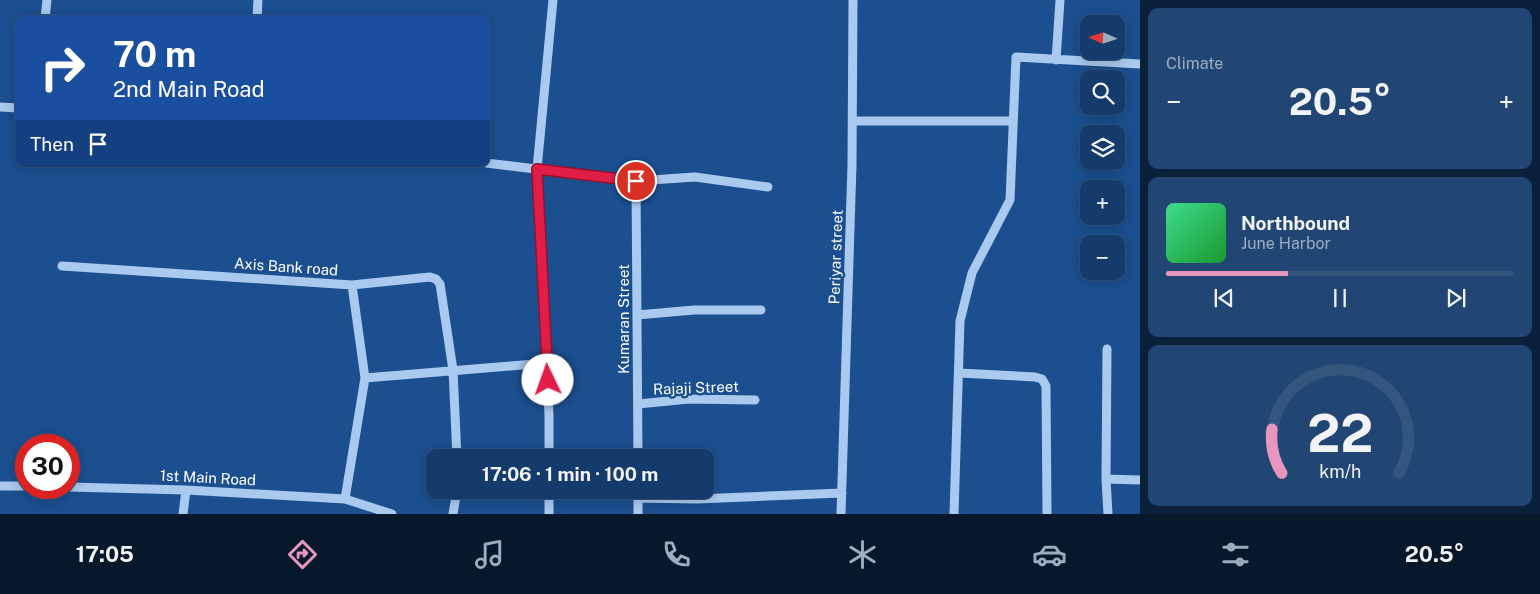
<!DOCTYPE html>
<html lang="en">
<head>
<meta charset="utf-8">
<style>
  body { margin:0; font-family:"Public Sans",sans-serif; background:#214673; color:#f1f3f6; height:100vh; display:flex; flex-direction:column; font-size:19px; white-space:nowrap }
  * { box-sizing:border-box; margin:0 }
  p { font-size:16px; color:#9dadc1 }
  .icon { flex:none; width:28px; height:28px; fill:none; stroke:currentColor; stroke-width:2; stroke-linecap:round; stroke-linejoin:round }
  .map { position:relative; flex:1; overflow:hidden }
  .sheet { display:flex; flex-direction:column; gap:8px; padding:8px; background:#0b203b; width:400px }
  .sheet>* { flex:none }
  .banner { position:absolute; left:15px; top:15px; width:475px; height:152px; border-radius:10px; box-shadow:0 2px 12px #0003,0 0 0 1px #33557e; background:#1a4fa0; color:#fff; overflow:hidden }
  .needle { width:32px; rotate:273deg }
  .buttons { position:absolute; left:1080px; top:15px; display:grid; gap:10px }
  .buttons a { display:grid; place-items:center; width:45px; height:45px; border-radius:10px; background:#143b6b; box-shadow:0 2px 12px #0003,0 0 0 1px #33557e; font-size:25px }
  .speed { position:absolute; left:15px; top:434px; display:flex; gap:10px; font-size:25px; font-weight:700; text-align:center }
  .speed>* { display:grid; place-content:center; width:65px; height:65px; border-radius:50%; background:#143b6b; box-shadow:0 2px 12px #0003,0 0 0 1px #33557e; line-height:1 }
  .speed .limit { border:8px solid #d22; background:#fff; color:#111 }
  .pin { position:absolute; display:grid; place-items:center; width:42px; height:42px; color:#fff; margin:-21px; border:2px solid #fff; border-radius:50%; box-shadow:0 1px 5px #0007 }
  .me { position:absolute; width:55px; margin:-28px; rotate:357deg; stroke-linejoin:round; filter:drop-shadow(0 0 4px #0008) }
  .turn { display:flex; align-items:center; gap:18px; height:105px; padding:0 15px; font-size:22px }
  .turn .icon { width:65px; height:65px; stroke-width:2.5 }
  .turn b { display:block; font-size:35px; line-height:42px }
  .then { display:flex; align-items:center; height:48px; padding:0 15px; background:#0003; gap:10px; font-size:19px }
  .big { font-size:38px; font-weight:700; line-height:1.1 }
  .sheet .card { flex:1; display:flex; flex-direction:column; justify-content:center; gap:8px; min-width:0; padding:0 18px; border-radius:10px; background:#214673 }
  .sheet .dial { align-items:center; gap:0 }
  .dial svg { height:130px; overflow:visible; fill:none; stroke:#33557e; stroke-width:7; stroke-linecap:round; text-anchor:middle }
  .dial text { fill:#f1f3f6; stroke:none }
  .song { display:flex; align-items:center; gap:15px }
  .cover { width:60px; height:60px; border-radius:8px; background:linear-gradient(135deg,hsl(150 70% 55%),hsl(130 70% 35%)) }
  .played { height:5px; border-radius:2px; background:linear-gradient(90deg,#e797bd 35%,#33557e 35%) }
  .keys { display:flex; justify-content:space-around; direction:ltr }
  .heat { display:flex; justify-content:space-between; align-items:center; font-size:28px; direction:ltr }
  .trip { position:absolute; left:426px; top:449px; width:288px; height:50px; border-radius:10px; background:#143b6b; box-shadow:0 2px 12px #0003,0 0 0 1px #33557e; font-weight:700; line-height:50px; text-align:center }
  .dock { display:flex; height:80px; justify-content:space-around; align-items:center; background:#08182b; color:#9dadc1 }
  .dock .icon { width:35px; height:35px }
  .dock .on { color:#e797bd }
  .dock b { font-size:22px; color:#f1f3f6 }
  main { display:flex; flex:1; min-height:0 }
  .map>svg:first-child { display:block }
</style>
</head>
<body>
<main>
<div class="map">
<svg width="1140" height="514" viewBox="0 0 1140 514">
  <rect width="100%" height="100%" fill="#1b4f8f"/>
  <g fill="none" stroke-linecap="round" stroke-linejoin="round">
    <path stroke="#a9c9ee" stroke-width="9" d="M 45,19 L 47,0
      M 257,19 L 258,0
      M 1056,60 L 1060,0
      M 0,107 L 19,108
      M 853,121 L 1013,121
      M 486,163 L 636,181 L 695,177 L 768,187
      M 636,181 L 638,458
      M 62,266 L 352,285 L 365,378 L 547,363
      M 352,285 L 430,277 L 436,279 L 440,284 L 453,370 L 457,458
      M 637,315 L 694,310 L 761,310
      M 1107,349 L 1106,479 L 1108,514
      M 959,373 L 1035,377 L 1042,379 L 1046,386 L 1047,514
      M 365,378 L 345,499 L 392,514
      M 638,404 L 689,399 L 755,400
      M 549,458 L 549,415 L 537,169 L 553,0
      M 1106,479 L 1140,480
      M 0,486 L 26,486
      M 69,487 L 186,490 L 345,499
      M 638,490 L 638,514
      M 638,498 L 697,499 L 842,493
      M 183,514 L 186,490
      M 453,514 L 457,490
      M 549,514 L 549,490
      M 841,514 L 852,165 L 853,0
      M 954,514 L 960,321 L 972,273 L 1010,200 L 1016,57 L 1140,64"/>
  </g>
  <g fill="none" stroke-linecap="round" stroke-linejoin="round">
    <defs>
      <path id="route" d="M 548,380 L 537,169 L 636,181"/>
    </defs>
    <use href="#route" stroke="#92132f" stroke-width="12"/>
    <use href="#route" stroke="#e11d48" stroke-width="9"/>
  </g>
  <g text-anchor="middle" stroke-width="5" stroke-linejoin="round" paint-order="stroke">
    <g font-size="15" fill="#fff" stroke="#1b4f8f">
      <text transform="translate(836 257) rotate(-88)" y="5">Periyar street</text>
      <text transform="translate(286 267) rotate(4)" y="5">Axis Bank road</text>
      <text transform="translate(624 319) rotate(-90)" y="5">Kumaran Street</text>
      <text transform="translate(696 388) rotate(-2)" y="5">Rajaji Street</text>
      <text transform="translate(208 478) rotate(3)" y="5">1st Main Road</text>
    </g>
  </g>
</svg>
<div class="buttons">
<a><svg class="needle" viewBox="-14 -14 28 28"><path d="M0-13l5 13h-10z" fill="#e53935"/><path d="M0 13l5-13h-10z" fill="#9dadc1"/></svg></a>
<a><svg class="icon" aria-label="search" viewBox="0 0 24 24"><circle cx="10" cy="10" r="6"/><path d="M15 15l6 6"/></svg></a>
<a><svg class="icon" aria-label="layers" viewBox="0 0 24 24"><path d="M12 4l9 5-9 5-9-5zM3 14l9 5 9-5"/></svg></a>
<a>+</a>
<a>−</a>
</div>
<div class="speed"><div class="limit">30</div></div>
<div class="pin" style="left:636px;top:181px;background:#d93025"><svg class="icon" aria-label="arrive" viewBox="0 0 24 24"><path d="M6 21V4h12l-3 4 3 4H6"/></svg></div>
<svg class="me" style="left:548px;top:380px" viewBox="-20 -20 40 40"><circle r="19" fill="#fff"/><path d="M0-13L10 11 0 6-10 11z" fill="#e11d48"/></svg>
<div class="trip">17:06 · 1 min · 100 m</div>
<div class="banner">
<div class="turn"><svg class="icon" aria-label="right" viewBox="0 0 24 24"><path d="M7 20v-9h11M14 6l5 5-5 5"/></svg><div><b>70 m</b>2nd Main Road</div></div>
<div class="then">Then<svg class="icon" aria-label="arrive" viewBox="0 0 24 24"><path d="M6 21V4h12l-3 4 3 4H6"/></svg></div>
</div>
</div>
<section class="sheet">
<div class="card"><p>Climate</p>
<div class="heat"><a>−</a><b class="big">20.5°</b><a>+</a></div>
</div>
<div class="card">
<div class="song"><i class="cover"></i><div><b>Northbound</b><p>June Harbor</p></div></div>
<div class="played"></div>
<div class="keys"><svg class="icon" aria-label="previous" viewBox="0 0 24 24"><path d="M18 5L8 12l10 7zM5 5v14"/></svg><svg class="icon" aria-label="pause" viewBox="0 0 24 24"><path d="M8 5v14M16 5v14"/></svg><svg class="icon" aria-label="next" viewBox="0 0 24 24"><path d="M6 5l10 7-10 7zM19 5v14"/></svg></div>
</div>
<div class="card dial"><svg viewBox="0 0 100 80">
<path d="M14 69A42 42 0 1 1 86 69"/>
<path d="M14 69A42 42 0 0 1 8 42" stroke="#e797bd"/>
<text x="50" y="56" font-size="32" font-weight="700">22</text>
<text x="50" y="72" font-size="11">km/h</text>
</svg></div>
</section>
</main>
<nav class="dock">
<b>17:05</b>
<svg class="icon on" aria-label="directions" viewBox="0 0 24 24"><path d="M12 3l9 9-9 9-9-9zM9 14v-3h6M13 9l2 2-2 2"/></svg>
<svg class="icon" aria-label="music" viewBox="0 0 24 24"><path d="M9 18V5l10-2v13"/><circle cx="6" cy="18" r="3"/><circle cx="16" cy="16" r="3"/></svg>
<svg class="icon" aria-label="phone" viewBox="0 0 24 24"><path d="M5 4h4l2 5-3 2q2 4 5 5l2-3 5 2v4C11 20 4 13 5 4z"/></svg>
<svg class="icon" aria-label="climate" viewBox="0 0 24 24"><path d="M12 3v18M4 7l16 10M4 17L20 7"/></svg>
<svg class="icon" aria-label="car" viewBox="0 0 24 24"><path d="M5 17H2v-5l4-1 3-4h7l3 4 3 1v5h-3M9 17h6M6 11h13"/><circle cx="7" cy="17" r="2"/><circle cx="17" cy="17" r="2"/></svg>
<svg class="icon" aria-label="filters" viewBox="0 0 24 24"><path d="M4 7h16M4 17h16"/><circle cx="9" cy="7" r="2"/><circle cx="15" cy="17" r="2"/></svg>
<b>20.5°</b>
</nav>
</body>
</html>
